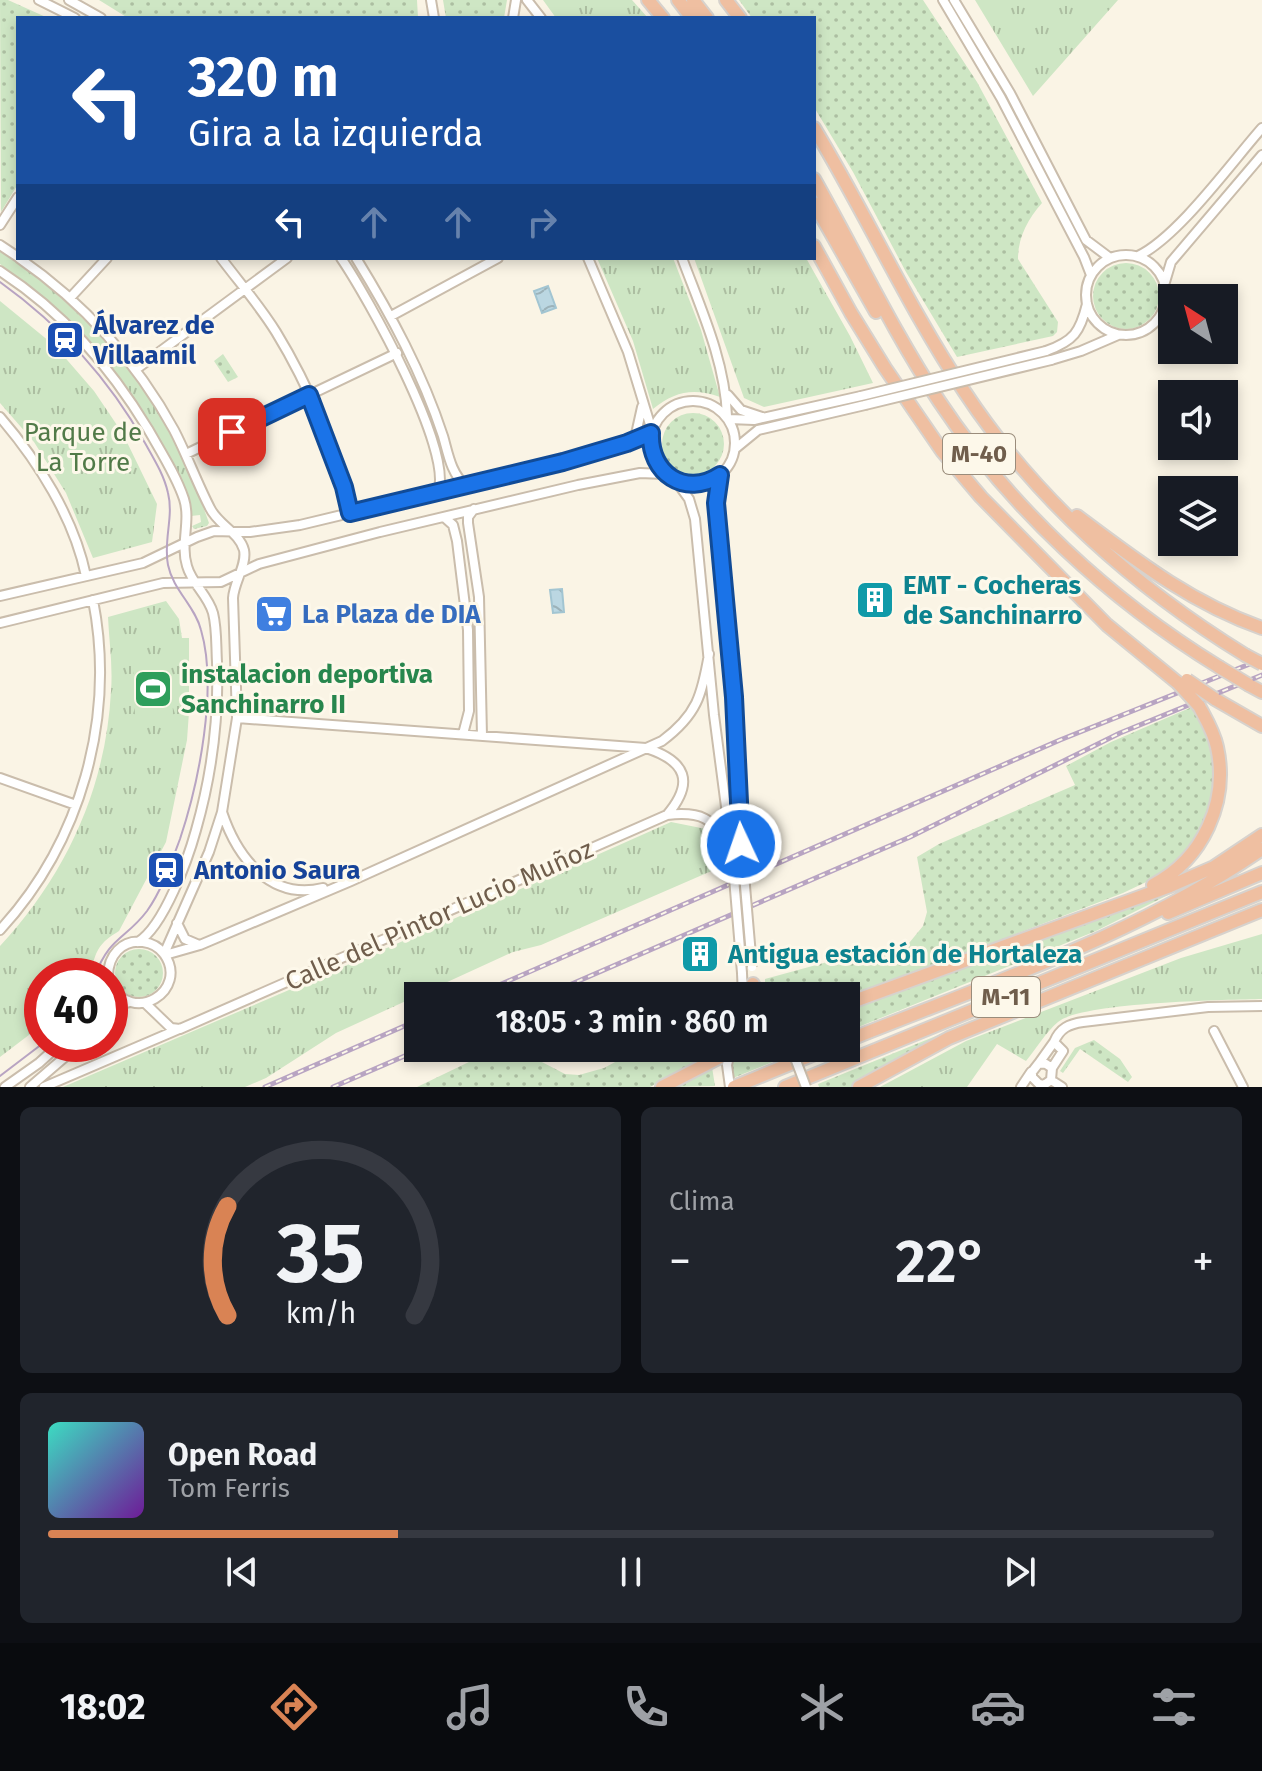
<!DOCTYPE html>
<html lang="es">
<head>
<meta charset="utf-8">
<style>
  body { margin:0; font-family:"Fira Sans",sans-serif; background:#20242c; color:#f1f3f6; height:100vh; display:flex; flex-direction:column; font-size:30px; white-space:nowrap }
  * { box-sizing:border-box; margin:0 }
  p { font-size:26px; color:#9ea1a6 }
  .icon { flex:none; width:44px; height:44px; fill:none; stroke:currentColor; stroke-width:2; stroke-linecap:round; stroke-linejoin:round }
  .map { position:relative; height:1087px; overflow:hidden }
  .sheet { display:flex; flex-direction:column; gap:20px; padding:20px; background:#0d0f14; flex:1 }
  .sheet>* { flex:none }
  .banner { position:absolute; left:16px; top:16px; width:800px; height:244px; border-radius:0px; box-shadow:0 4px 12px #0003; background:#1a4fa0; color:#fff; overflow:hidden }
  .needle { width:52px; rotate:324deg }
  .buttons { position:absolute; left:1158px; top:284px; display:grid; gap:16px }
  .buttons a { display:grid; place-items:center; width:80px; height:80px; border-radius:0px; background:#171b24; box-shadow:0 4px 12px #0003; font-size:40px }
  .speed { position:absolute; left:24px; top:958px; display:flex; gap:16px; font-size:40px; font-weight:700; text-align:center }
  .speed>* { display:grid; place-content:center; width:104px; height:104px; border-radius:50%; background:#171b24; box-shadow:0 4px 12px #0003; line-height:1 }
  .speed .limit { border:12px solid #d22; background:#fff; color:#111 }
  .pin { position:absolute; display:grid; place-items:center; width:68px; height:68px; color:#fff; margin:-34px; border-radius:16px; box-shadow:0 4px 12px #0006 }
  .me { position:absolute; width:88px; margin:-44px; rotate:357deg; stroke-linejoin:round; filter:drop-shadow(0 0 6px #0008) }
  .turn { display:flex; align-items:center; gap:28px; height:168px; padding:0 40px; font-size:36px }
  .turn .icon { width:104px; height:104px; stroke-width:2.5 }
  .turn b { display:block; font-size:56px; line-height:68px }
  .lanes { display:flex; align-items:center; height:76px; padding:0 40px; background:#0003; justify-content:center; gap:40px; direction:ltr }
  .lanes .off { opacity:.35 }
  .big { font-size:60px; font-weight:600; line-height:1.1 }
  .sheet .card { flex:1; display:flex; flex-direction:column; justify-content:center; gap:12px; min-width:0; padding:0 28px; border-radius:12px; background:#20242c }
  .sheet .dial { align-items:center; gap:0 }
  .dial svg { height:208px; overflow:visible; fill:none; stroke:#363941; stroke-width:7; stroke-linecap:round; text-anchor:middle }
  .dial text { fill:#f1f3f6; stroke:none }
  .song { display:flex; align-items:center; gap:24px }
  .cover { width:96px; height:96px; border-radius:12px; background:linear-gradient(135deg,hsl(170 70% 55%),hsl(280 70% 35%)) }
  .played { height:8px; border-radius:4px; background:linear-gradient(90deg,#d98354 30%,#363941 30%) }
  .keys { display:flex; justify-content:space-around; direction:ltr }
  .heat { display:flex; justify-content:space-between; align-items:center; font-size:44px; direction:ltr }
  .sheet .tiles { flex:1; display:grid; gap:20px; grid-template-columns:1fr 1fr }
  .card:last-child { grid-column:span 2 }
  .trip { position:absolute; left:404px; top:982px; width:456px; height:80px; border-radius:0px; background:#171b24; box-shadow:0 4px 12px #0003; font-weight:600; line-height:80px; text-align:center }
  .tabs { display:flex; height:128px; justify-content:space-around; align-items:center; background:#090b0e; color:#9ea1a6 }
  .tabs .icon { width:56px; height:56px }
  .tabs .on { color:#d98354 }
  .tabs b { font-size:36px; color:#f1f3f6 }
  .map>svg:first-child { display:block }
</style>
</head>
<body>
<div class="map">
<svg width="1262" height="1087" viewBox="0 0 1262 1087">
  <defs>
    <pattern id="grass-dots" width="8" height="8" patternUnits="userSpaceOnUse" patternTransform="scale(2)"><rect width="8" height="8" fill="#cee6c4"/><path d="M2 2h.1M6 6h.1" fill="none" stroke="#acbea1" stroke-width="1.8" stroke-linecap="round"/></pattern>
    <pattern id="park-tufts" width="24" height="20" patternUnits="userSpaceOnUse" patternTransform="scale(2)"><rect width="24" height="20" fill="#cee6c4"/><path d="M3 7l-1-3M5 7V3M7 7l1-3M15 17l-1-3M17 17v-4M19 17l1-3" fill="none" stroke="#acbea1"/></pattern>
    <pattern id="water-waves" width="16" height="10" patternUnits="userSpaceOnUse" patternTransform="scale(2)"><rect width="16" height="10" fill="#bbd7e2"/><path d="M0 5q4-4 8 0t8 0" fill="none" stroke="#9cb2b9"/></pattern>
  </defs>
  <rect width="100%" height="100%" fill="#faf4e5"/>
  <path fill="url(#grass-dots)" d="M 0,0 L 8,0 L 48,18 L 18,18 L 18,184 L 1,212 Z
    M 99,0 L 417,0 L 418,18 L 128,18 Z
    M 443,0 L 507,0 L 504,18 L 446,18 Z
    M 739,0 L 923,0 L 977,82 L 1042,203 C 1028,219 1018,237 1018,259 L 1058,322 L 1057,332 L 1053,336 L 957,357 L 906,272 L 853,172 L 814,107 L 814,18 L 752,18 Z
    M1093 296a33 33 0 1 1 66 0a33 33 0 1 1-66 0Z
    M 223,354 L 238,377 L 228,382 L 214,361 Z
    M662 444a31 31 0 1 1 62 0a31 31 0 1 1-62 0Z
    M 1192,707 C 1225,755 1219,828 1172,866 C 1157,878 1140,885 1123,893 L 846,999 L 846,996 L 765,996 L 765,979 L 860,953 L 881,953 L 905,948 L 923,926 L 927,912 L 917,857 L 939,844 L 1075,785 L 1066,766 L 1111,742 Z
    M 1186,886 L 1096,931 L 846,1032 L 846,1012 L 1159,893 Z
    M115 973a24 24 0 1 1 48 0a24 24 0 1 1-48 0Z
    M 963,1025 L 923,1045 L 851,1087 L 819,1087 L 818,1084 Z
    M 1094,1040 L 1120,1059 L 1132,1077 L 1128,1082 L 1080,1049 L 1063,1073 L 1060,1071 L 1075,1048 Z
    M 515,1048 L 565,1074 L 579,1075 L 604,1068 L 641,1048 L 716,1048 L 704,1059 L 650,1087 L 417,1087 L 471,1061 Z
    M 740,1048 L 779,1048 L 785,1057 L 733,1078 L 733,1062 Z
    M 712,1067 L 715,1086 L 671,1087 Z"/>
  <path fill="url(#park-tufts)" d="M 543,0 L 632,0 L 648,18 L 556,18 Z
    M 975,0 L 1118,0 L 1033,96 Z
    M 0,250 C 103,323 167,402 209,523 L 207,526 L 194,529 L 192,526 L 201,522 L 200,515 L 191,516 C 188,491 174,464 161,442 C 120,369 67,313 0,264 Z
    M 597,258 L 673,258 L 701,330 L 720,397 C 694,388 675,391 653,409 L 633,341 Z
    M 694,258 L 806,258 L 850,336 L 873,383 L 764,407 L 744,398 Z
    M 0,301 L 55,346 L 94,391 L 123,434 L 157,504 L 152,542 L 93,558 L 66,493 L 34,442 L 0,403 Z
    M 166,601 L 179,619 L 182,638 L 189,638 L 189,712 L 187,740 L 166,842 L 119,931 C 111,936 103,941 98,950 C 93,959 93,968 86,976 L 42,976 L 42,1025 L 0,1057 L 0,946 C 66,875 106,788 111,691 C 113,666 109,641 108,617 Z
    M 671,822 L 711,830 L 720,843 L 723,866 L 541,945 L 513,952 L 336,1033 L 266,1078 L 245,1087 L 63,1087 L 424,932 Z
    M 1262,934 L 1262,999 C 1226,1000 1081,1002 1058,1022 C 1046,1032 1036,1049 1026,1061 L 997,1044 L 967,1087 L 880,1087 L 966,1041 L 1181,958 Z"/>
  <path fill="#cee6c4" d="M 171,662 L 173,714 L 135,716 L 133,664 Z"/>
  <path fill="url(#water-waves)" stroke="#a2c5d2" stroke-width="2" d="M 548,286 L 556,308 L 542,313 L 534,291 Z
    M 562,589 L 564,612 L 553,613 L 550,590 Z"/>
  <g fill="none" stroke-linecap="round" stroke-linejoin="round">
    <defs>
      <path id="minor" d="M 39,0 L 75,18
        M 69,0 L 101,18
        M 431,0 L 434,18
        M 527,0 L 541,18
        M 943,0 L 1001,98 L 1084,257 L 1091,275
        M 954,0 L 1010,93 L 1086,240 L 1110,258
        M 513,18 L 516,0
        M 0,225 L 18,197
        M 0,245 L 18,257
        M1086 295a40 40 0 1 1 80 0a40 40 0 1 1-80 0Z
        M 1138,256 C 1178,237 1231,163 1262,128
        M 19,258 C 83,302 137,362 174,430 C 187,455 197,483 210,508 C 218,525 239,532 244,550 C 247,565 234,582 233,598 L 237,718 L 222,812 L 209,852 L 164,954
        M 221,258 C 239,282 260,306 276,332 C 309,386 336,450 350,513
        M 341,258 C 367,296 454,451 438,492
        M 356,258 C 391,315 422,372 443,436 C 448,453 451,474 466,486
        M 588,258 L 628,352 L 652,431
        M 682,258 C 701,309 725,361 727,416
        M 0,271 C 63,312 109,365 148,429 C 161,452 176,475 184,499 C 191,521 180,544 187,566 C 192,584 208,595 213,613 C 217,629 216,646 217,662 C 219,720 212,774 196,830 C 188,859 164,926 138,942
        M 1165,282 L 1171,262 L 1262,155
        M 70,298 L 107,258
        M 391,316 L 498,258
        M 1046,351 C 1074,341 1080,332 1087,304
        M 1051,360 L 1081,351 L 1118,335
        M 135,370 L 287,258
        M 728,395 L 741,410 L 762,417
        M651 443a42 42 0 1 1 84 0a42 42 0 1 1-84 0Z
        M 0,417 C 38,461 74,518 86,576
        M 729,419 L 754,420 L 861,396
        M 629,442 L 636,434 L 642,407
        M 736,448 L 758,430 L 865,405
        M 186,454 L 397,353
        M 720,475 L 716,503 L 734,697 L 742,851
        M 676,481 L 689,499 L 695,519 L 714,715 L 731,845
        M 474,509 L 468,517 L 468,523 L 479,597 L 482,736
        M 444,517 L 453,525 L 457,541 L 468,630 L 469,711 L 463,734
        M 0,596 L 143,563 L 197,537 L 214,531 L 250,532 L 300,525 L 563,462 L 619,446 L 651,433
        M 0,623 L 163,583 L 221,582 L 259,564 L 380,532 L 578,485 L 640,473 L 664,474
        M 237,718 L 646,748 C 686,761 695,782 667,815
        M 0,778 L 76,805
        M 222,812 C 237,857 270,901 323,888
        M 177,923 L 185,939 L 199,945
        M 0,930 C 81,842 116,718 93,600
        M 165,955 L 200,945 L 351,881 L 662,741 C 697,715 702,695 709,654
        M 742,973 L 743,996
        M 108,976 C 108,956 122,939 143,942 C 151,943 159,947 164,954 C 190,990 132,1027 110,983
        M 145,1003 L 171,1028 L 180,1029 L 667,815 C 702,811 711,818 731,846
        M 110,1013 L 119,1005 L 130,1002
        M 1214,1031 L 1243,1087
        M 1054,1042 C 1060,1028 1069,1024 1083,1022 L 1208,1007 L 1262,1006
        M 730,1052 L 727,1065 L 730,1087
        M 1039,1063 L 1054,1042 L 1063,1051 L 1052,1068 L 1051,1080 L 1044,1085 L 1039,1084 L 1032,1077 L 1032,1072 L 1039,1063 L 1046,1064 L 1052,1068
        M 1051,1080 L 1062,1087
        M 5,1087 L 39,1063 L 60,1044
        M 30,1087 L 80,1044
        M 44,1087 L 179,1029
        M 1021,1087 L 1031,1072"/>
      <path id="highway" d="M 648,0 L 663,18
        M 678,0 L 692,18
        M 693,0 L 707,18
        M 726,0 L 740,18
        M 814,128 C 866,214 908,307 964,391 C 1035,499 1136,588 1245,655
        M 814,179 C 856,253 892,330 939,401 C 1010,508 1110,600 1219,667
        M 814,203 L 876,312
        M 814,246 L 851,313 L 885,368 L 942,451 L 981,497 L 1107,625 L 1178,683
        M 1077,516 C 1137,561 1191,603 1262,628
        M 1249,685 L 1262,692
        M 1215,699 L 1262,726
        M 1153,885 C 1203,859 1229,802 1217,747 C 1214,732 1206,719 1199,706
        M 1168,913 L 1262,873
        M 753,984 L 757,996
        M 846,1004 L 1170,886 L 1214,867 L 1262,835
        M 846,1041 C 987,984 1136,936 1262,849
        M 662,1087 L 730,1052
        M 734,1087 L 829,1048
        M 785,1087 L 1262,892
        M 859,1087 L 949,1038 L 1262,910"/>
    </defs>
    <use href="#minor" stroke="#cabdac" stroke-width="12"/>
    <use href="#highway" stroke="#d7d2cd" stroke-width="16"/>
    <use href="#minor" stroke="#fff" stroke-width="8"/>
    <use href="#highway" stroke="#efbfa1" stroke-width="12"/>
    <path stroke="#b8a4c2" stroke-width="2" d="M 0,282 C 60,325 109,379 145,443 C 154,459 164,475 168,493 C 174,517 163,541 168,565 C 173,590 195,606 201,630 C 218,688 199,782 180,839 C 171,863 162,890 147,911 C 126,939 109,937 95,976
      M 0,1076 L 42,1044"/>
    <defs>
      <path id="rail" d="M 474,996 L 1060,740 L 1262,659
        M 544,996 L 910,837 L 1120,733 L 1262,675
        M 265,1087 L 418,1020
        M 333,1087 L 423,1048"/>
    </defs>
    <use href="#rail" stroke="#b8a4c2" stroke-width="5"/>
    <use href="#rail" stroke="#fdf8ea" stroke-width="2" stroke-dasharray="6" stroke-linecap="butt"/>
    <defs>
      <path id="minor-bridge" d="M 861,396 L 1046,351
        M 865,405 L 1051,360
        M 742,851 L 752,967
        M 732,854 L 742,973
        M 788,1048 L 795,1058 L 806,1087"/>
      <path id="highway-bridge" d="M 1245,655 L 1262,664
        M 1219,667 L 1249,685
        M 1187,680 L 1215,699
        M 1178,683 L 1199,706"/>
    </defs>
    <use href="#minor-bridge" stroke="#cabdac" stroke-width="12" stroke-linecap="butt"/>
    <use href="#highway-bridge" stroke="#d7d2cd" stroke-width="16" stroke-linecap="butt"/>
    <use href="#minor-bridge" stroke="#fff" stroke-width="8"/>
    <use href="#highway-bridge" stroke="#efbfa1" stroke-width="12"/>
  </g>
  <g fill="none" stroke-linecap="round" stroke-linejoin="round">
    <defs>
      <path id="route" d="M 232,432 L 309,395 L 344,487 L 350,513 L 563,462 L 627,443 L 651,433 C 649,473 685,498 720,475 L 716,503 L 734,697 L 741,844"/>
    </defs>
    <use href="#route" stroke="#114b97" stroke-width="20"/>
    <use href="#route" stroke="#1a73e8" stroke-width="14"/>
  </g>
  <defs>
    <symbol id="station-square" viewBox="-11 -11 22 22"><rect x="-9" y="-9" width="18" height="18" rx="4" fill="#1a4fb4" stroke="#fdf8ea"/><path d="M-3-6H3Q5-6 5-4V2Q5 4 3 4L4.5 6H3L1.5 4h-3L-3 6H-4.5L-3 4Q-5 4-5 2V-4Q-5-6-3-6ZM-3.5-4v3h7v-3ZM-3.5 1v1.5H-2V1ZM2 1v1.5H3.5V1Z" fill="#fff"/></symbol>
    <symbol id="building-square" viewBox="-11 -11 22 22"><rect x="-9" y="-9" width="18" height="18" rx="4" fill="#0f9aa8" stroke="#fdf8ea"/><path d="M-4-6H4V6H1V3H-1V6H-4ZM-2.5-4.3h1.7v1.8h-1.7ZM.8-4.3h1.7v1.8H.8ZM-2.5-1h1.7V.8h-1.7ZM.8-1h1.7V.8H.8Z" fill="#fff"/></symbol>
    <symbol id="supermarket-square" viewBox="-11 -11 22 22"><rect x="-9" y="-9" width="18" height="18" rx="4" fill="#3f7fe0" stroke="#fdf8ea"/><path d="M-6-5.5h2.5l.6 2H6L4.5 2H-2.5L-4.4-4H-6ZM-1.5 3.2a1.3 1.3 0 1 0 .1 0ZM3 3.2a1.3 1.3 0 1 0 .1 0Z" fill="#fff"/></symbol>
    <symbol id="stadium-square" viewBox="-11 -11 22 22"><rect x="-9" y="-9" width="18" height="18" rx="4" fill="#2e9e5b" stroke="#fdf8ea"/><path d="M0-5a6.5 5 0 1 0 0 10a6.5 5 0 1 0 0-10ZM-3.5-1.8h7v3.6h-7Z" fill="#fff"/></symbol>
  </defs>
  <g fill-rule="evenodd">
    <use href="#station-square" x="43" y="318" width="44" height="44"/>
    <use href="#building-square" x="853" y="578" width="44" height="44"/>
    <use href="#supermarket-square" x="252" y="592" width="44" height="44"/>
    <use href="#stadium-square" x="131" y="667" width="44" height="44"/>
    <use href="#station-square" x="144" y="848" width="44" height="44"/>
    <use href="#building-square" x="678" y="932" width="44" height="44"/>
  </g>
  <g text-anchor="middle" stroke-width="6" stroke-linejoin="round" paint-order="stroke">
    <g fill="#fdf8ea" stroke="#9a8c7b" stroke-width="2">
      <rect x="943" y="434" width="72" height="40" rx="6"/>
      <rect x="972" y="977" width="68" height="40" rx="6"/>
    </g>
    <g font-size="24" font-weight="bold" fill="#705e4c">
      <text x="979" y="462">M-40</text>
      <text x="1006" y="1005">M-11</text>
    </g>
    <g font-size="26" font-weight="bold" fill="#164399" stroke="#fdf8ea" text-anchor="start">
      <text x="93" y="334">Álvarez de<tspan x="93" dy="30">Villaamil</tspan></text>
      <text x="194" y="879">Antonio Saura</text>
    </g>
    <g font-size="26" fill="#517a48" stroke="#fdf8ea">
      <text x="83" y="441">Parque de<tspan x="83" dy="30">La Torre</tspan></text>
    </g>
    <g font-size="26" font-weight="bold" fill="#0d838f" stroke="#fdf8ea" text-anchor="start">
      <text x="903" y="594">EMT - Cocheras<tspan x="903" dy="30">de Sanchinarro</tspan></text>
      <text x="728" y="963">Antigua estación de Hortaleza</text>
    </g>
    <g font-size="26" font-weight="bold" fill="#366cbe" stroke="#fdf8ea" text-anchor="start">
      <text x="302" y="623">La Plaza de DIA</text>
    </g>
    <g font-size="26" font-weight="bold" fill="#27864d" stroke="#fdf8ea" text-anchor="start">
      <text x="181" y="683">instalacion deportiva<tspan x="181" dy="30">Sanchinarro II</tspan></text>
    </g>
    <g font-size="26" fill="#705e4c" stroke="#fdf8ea">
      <text transform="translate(439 915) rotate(-24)" y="9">Calle del Pintor Lucio Muñoz</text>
    </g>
  </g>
</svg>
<div class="buttons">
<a><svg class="needle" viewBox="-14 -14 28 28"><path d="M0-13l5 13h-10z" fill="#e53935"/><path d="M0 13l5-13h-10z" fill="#9ea1a6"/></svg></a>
<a><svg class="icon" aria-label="sound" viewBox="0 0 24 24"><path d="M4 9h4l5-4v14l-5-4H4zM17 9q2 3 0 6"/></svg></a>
<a><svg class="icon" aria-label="layers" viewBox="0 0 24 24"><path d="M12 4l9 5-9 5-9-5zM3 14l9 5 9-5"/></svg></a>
</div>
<div class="speed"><div class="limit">40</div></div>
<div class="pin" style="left:232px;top:432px;background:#d93025"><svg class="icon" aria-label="arrive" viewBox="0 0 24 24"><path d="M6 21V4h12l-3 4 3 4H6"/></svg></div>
<svg class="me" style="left:741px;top:844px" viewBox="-20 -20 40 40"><circle r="17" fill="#1a73e8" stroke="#fff" stroke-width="3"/><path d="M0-11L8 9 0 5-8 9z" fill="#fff"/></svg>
<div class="trip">18:05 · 3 min · 860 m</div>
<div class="banner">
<div class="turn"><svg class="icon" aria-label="left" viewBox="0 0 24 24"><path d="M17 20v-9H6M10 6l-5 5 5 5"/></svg><div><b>320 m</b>Gira a la izquierda</div></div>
<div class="lanes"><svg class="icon" aria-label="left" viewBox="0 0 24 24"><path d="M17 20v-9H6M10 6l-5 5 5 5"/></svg><svg class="icon off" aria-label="ahead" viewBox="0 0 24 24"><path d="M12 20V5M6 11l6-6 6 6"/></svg><svg class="icon off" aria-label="ahead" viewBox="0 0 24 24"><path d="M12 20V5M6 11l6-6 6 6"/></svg><svg class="icon off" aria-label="right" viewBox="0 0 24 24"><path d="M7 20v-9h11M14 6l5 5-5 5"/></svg></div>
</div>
</div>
<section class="sheet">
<div class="tiles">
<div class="card dial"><svg viewBox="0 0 100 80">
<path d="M14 69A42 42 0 1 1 86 69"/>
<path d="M14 69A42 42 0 0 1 14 27" stroke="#d98354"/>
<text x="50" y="56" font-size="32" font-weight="700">35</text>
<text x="50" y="72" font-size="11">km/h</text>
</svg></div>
<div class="card"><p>Clima</p>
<div class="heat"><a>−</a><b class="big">22°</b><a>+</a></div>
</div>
<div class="card">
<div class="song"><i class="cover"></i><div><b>Open Road</b><p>Tom Ferris</p></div></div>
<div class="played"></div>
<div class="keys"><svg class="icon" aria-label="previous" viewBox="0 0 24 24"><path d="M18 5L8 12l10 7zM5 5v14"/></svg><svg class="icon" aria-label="pause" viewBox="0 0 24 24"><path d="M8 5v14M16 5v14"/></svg><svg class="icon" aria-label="next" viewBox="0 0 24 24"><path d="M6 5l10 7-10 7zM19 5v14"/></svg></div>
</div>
</div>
</section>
<nav class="tabs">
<b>18:02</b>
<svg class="icon on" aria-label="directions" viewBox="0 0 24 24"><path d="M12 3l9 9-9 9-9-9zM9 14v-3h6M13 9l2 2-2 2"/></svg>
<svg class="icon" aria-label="music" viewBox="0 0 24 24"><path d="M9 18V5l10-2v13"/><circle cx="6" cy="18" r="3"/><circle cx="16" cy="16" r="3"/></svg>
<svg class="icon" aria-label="phone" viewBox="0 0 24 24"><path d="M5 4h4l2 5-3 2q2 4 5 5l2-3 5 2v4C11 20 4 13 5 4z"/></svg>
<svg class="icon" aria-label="climate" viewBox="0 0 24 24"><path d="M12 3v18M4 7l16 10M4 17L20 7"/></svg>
<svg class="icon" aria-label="car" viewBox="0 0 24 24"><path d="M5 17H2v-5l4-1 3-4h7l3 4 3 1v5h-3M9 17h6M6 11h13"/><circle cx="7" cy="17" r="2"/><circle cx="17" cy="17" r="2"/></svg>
<svg class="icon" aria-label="filters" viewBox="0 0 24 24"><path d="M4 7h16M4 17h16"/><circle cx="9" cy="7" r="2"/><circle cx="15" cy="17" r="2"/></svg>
</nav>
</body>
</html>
